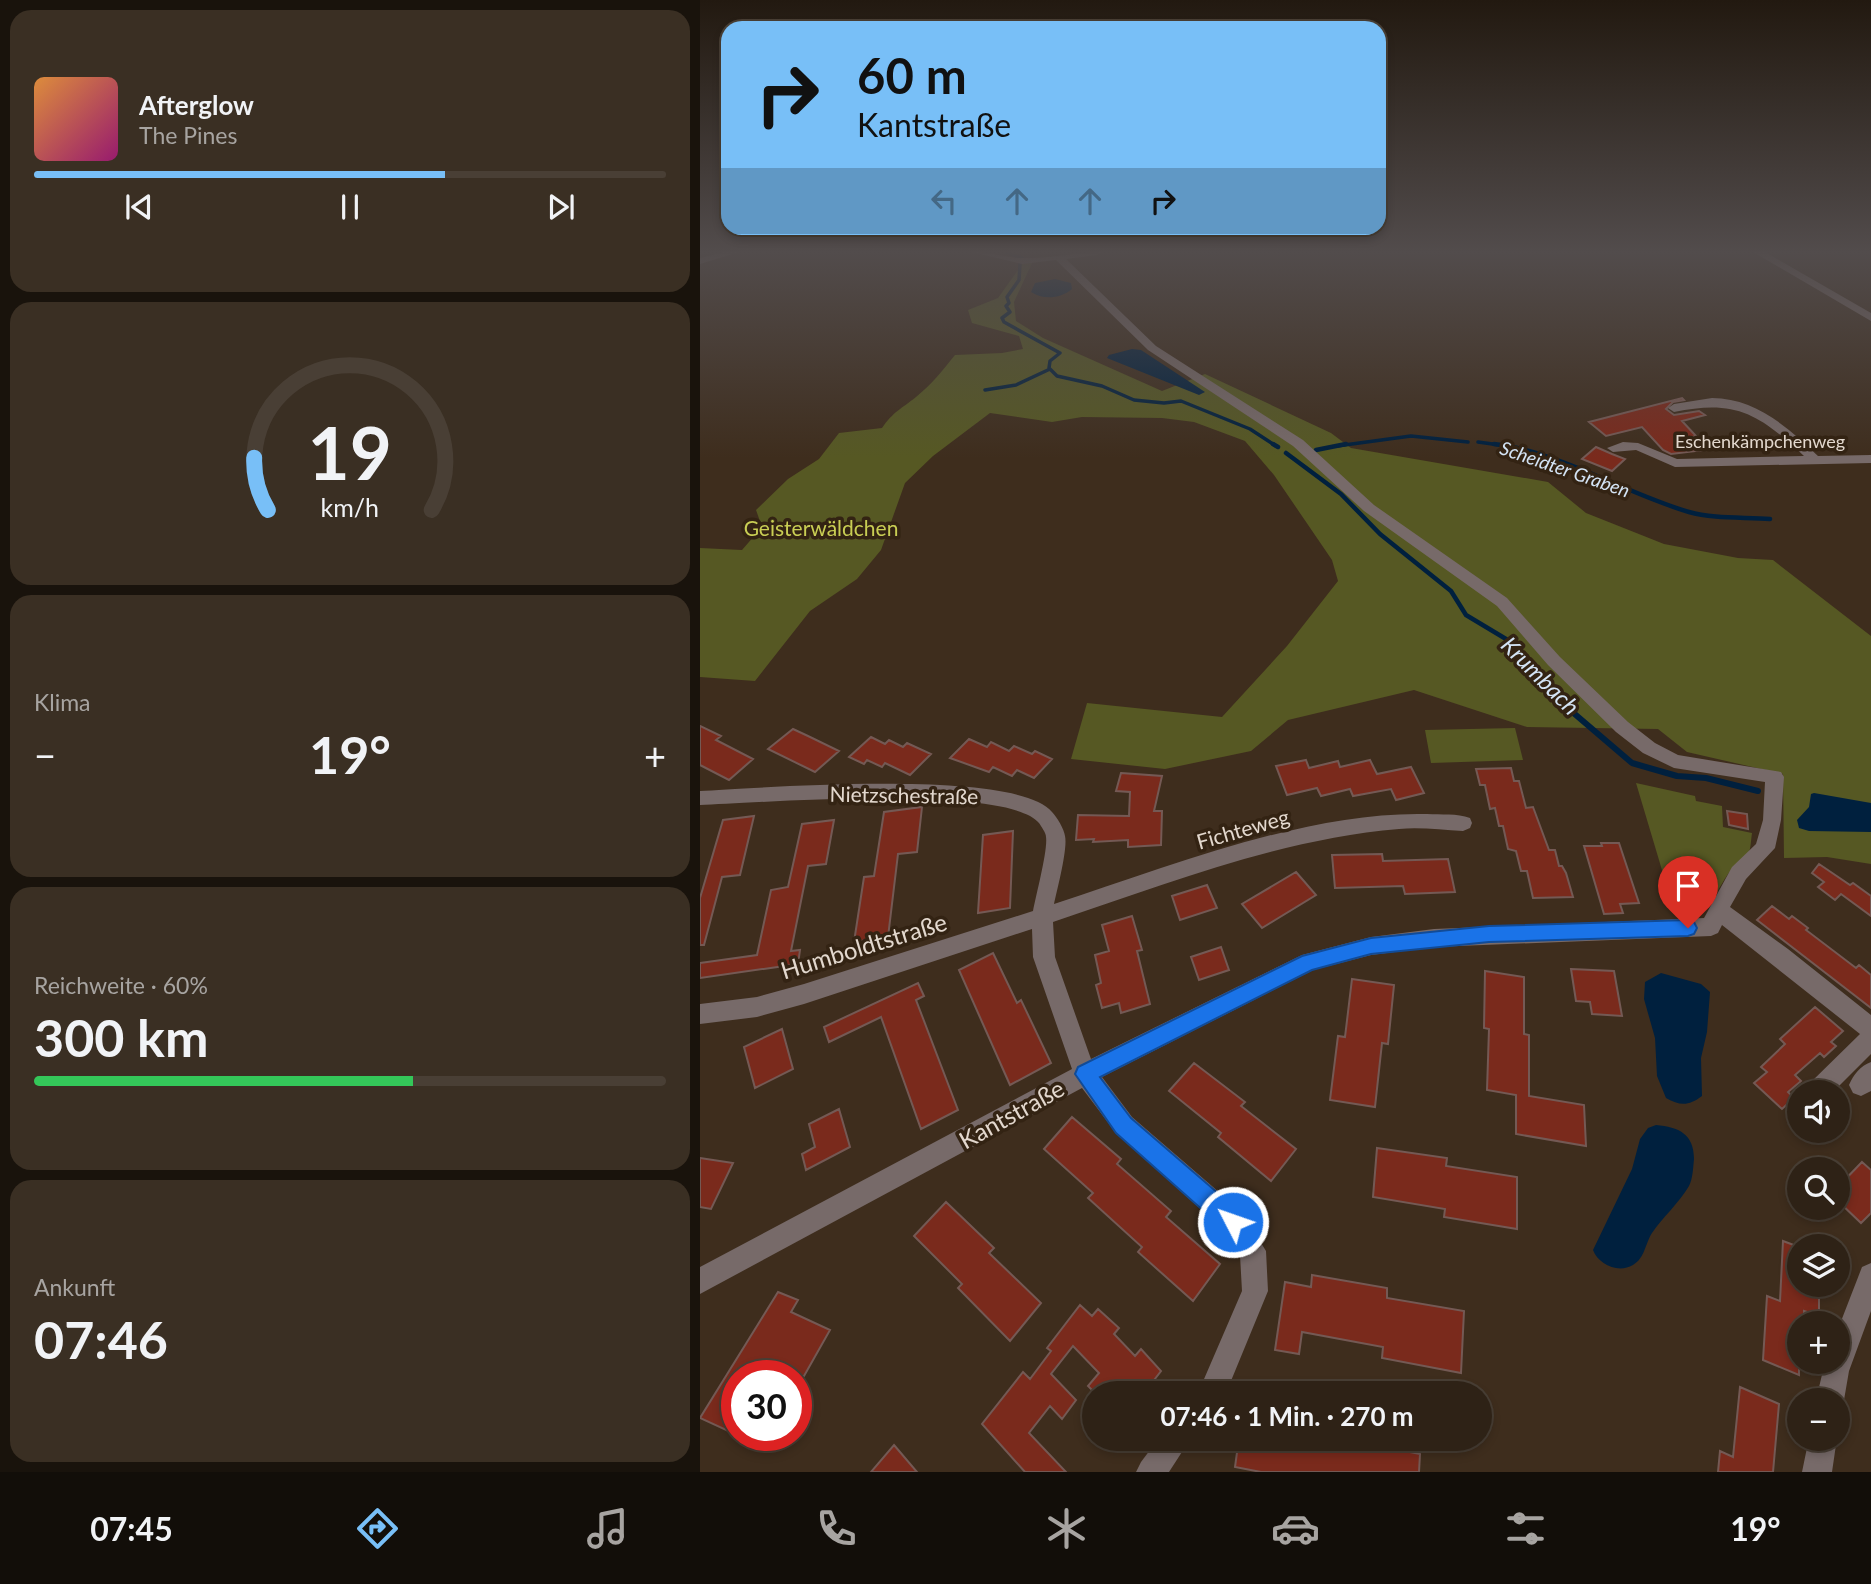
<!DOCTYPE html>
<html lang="de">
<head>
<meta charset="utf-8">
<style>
  body { margin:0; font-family:Lato,sans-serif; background:#3a2f23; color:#f1f3f6; height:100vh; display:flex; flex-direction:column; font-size:26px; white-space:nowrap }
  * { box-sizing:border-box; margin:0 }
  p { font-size:23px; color:#a7a4a1 }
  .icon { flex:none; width:38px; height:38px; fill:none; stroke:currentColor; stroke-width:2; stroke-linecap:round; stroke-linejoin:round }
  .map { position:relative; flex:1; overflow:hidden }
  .details { display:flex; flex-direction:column; gap:10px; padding:10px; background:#19130c; width:700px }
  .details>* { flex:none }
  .guide { position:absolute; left:21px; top:21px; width:665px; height:214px; border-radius:21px; box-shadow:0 4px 10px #0003,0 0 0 2px #493f35; background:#78bff7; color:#111; overflow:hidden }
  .buttons { position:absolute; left:1087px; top:1080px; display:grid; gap:14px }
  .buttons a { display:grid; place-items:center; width:63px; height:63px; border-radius:50%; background:#2e2216; box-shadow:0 4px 10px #0003,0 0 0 2px #493f35; font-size:35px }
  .speed { position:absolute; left:21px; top:1360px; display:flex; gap:14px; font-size:35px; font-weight:700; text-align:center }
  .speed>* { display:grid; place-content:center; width:91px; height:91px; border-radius:50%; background:#2e2216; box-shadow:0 4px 10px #0003,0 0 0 2px #493f35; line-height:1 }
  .speed .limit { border:10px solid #d22; background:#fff; color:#111 }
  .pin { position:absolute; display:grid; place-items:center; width:60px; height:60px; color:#fff; margin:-72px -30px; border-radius:50% 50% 50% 0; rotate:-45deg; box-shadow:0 0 7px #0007 }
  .pin .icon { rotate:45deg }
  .me { position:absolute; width:77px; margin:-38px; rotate:311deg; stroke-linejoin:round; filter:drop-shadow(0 0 5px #0008) }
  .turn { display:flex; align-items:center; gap:24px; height:147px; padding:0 21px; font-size:32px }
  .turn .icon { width:91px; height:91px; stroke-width:2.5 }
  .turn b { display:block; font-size:49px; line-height:60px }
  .lanes { display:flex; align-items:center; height:66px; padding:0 21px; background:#0003; justify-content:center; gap:35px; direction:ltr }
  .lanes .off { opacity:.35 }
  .big { font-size:52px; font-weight:700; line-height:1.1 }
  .details .tile { flex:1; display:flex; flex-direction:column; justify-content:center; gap:10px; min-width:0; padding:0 24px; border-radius:21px; background:#3a2f23 }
  .details .dial { align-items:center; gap:0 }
  .dial svg { height:182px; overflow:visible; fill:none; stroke:#493f35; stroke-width:7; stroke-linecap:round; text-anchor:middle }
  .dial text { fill:#f1f3f6; stroke:none }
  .song { display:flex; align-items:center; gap:21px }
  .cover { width:84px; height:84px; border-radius:10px; background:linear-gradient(135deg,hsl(30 70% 55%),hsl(320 70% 35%)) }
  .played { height:7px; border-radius:4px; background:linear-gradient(90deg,#78bff7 65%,#493f35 65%) }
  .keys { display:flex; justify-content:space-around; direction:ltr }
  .heat { display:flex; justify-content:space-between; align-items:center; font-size:38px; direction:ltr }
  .charge { height:10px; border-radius:5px; background:linear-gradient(90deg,#34c759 60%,#493f35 0) }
  .trip { position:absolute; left:382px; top:1381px; width:410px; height:70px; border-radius:35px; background:#2e2216; box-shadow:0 4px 10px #0003,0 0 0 2px #493f35; font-weight:700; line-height:70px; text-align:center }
  .tabs { display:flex; height:112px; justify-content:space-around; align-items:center; background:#120e09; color:#a7a4a1 }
  .tabs .icon { width:49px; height:49px }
  .tabs .selected { color:#78bff7 }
  .tabs b { font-size:32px; color:#f1f3f6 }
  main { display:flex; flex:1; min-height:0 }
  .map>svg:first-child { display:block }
</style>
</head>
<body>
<main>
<section class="details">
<div class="tile">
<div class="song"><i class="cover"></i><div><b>Afterglow</b><p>The Pines</p></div></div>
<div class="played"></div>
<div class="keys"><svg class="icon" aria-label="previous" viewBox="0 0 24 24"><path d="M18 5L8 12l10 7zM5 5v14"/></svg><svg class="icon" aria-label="pause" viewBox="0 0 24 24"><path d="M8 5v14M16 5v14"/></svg><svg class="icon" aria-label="next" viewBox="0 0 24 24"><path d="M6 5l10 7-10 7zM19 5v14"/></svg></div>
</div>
<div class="tile dial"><svg viewBox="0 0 100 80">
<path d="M14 69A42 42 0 1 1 86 69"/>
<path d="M14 69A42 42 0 0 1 8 46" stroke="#78bff7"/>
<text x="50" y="56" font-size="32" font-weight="700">19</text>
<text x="50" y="72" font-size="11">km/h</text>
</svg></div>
<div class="tile"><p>Klima</p>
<div class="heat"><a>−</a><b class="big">19°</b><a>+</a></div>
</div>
<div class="tile"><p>Reichweite · 60%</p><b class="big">300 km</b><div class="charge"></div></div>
<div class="tile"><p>Ankunft</p><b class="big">07:46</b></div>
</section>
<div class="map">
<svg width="1171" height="1472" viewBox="0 0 1171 1472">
  <rect width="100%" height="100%" fill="#3e2d1d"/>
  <path fill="#565823" d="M 323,263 L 332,263 L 314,302 L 316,321 L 343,338 L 462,391 L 505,374 L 631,433 L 651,448 L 848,482 L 886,513 L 964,544 L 1038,558 L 1073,560 L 1171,636 L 1171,864 L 1127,857 L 1084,858 L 1083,774 L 987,752 L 958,729 L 827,727 L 714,690 L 588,720 L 551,751 L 465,769 L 371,759 L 387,703 L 522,717 L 587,646 L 638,581 L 632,560 L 574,475 L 545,441 L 494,422 L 462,418 L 382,417 L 352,422 L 290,413 L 233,456 L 205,483 L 181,550 L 157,579 L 110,611 L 55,681 L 0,677 L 0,548 L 42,550 L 62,527 L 56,510 L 88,479 L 119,459 L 139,433 L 182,428 C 193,412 201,409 216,397 C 231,385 243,370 255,355 L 302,353 L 323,349 L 319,336 L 272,323 L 268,310 L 298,298 Z
    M 815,728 L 823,760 L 731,763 L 725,730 Z
    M 936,783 L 995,796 L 996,801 L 1022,806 L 1023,827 L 1052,833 C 1051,839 1051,849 1048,855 C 1044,862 1033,867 1028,874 C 1011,899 1012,914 976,917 Z"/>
  <path fill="#00203e" d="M 355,279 L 371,283 L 372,289 C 360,299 343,300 331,292 L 335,283 Z
    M 432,349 L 441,350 L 505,392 L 499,395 L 407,358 L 409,355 Z
    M 1114,793 L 1171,803 L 1171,832 L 1109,831 L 1099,828 L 1097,820 L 1109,807 L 1111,794 Z
    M 961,973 L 1001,984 L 1010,992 L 1007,1032 L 1001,1058 L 1002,1096 C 989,1106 980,1106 966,1098 L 957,1076 L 955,1038 L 944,999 L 945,982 Z
    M 956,1125 C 979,1127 994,1134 994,1159 C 993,1168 993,1178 989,1186 C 979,1203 963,1217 952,1233 C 945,1244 945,1258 933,1265 C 918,1274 898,1264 893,1250 L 932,1169 L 940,1139 L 948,1128 Z"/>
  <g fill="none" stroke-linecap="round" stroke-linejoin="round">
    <path stroke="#00203e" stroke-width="3.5" d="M 306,252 L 322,258
      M 320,264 L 319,280 L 307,297 L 309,303 L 306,306 L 310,312 L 302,318 L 304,322 L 360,353 L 350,361 L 349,368 L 357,376 L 402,386 L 434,400 L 464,403 L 481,401 L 550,429 L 576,446
      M 285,390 L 316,385 L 350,369
      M 778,442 L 807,446
      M 637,446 L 711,436 L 768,442"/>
    <path stroke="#00203e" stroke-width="4.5" d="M 573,444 L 578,447
      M 794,444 C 858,451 926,494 989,512 C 1013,519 1044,517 1070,519
      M 616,450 L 646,444
      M 586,453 L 641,494 L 680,534 L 751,591 L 766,615 L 806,639 L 824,667 L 858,699"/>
    <path stroke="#00203e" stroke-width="6" d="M 856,698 L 932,763 L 977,776 L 1006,778 L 1058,791"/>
  </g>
  <path fill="#7a2a1c" stroke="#745954" stroke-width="2" d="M 982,398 L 984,400 L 973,402 L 966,409 L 974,415 L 999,411 L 1005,415 L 982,421 L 996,436 L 992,437 L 1004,450 L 971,454 L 963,450 L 942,427 L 906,436 L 889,422 Z
    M 896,447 L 912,454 L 925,459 L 912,471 L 882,459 Z
    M 0,726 L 21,736 L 16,740 L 53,759 L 29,780 L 0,765 Z
    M 93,729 L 108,736 L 139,751 L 115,772 L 68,749 Z
    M 171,737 L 185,744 L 189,740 L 203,747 L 207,743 L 231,754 L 210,775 L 185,763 L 182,767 L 167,760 L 164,764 L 149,757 Z
    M 269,739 L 287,747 L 291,742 L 309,751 L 314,746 L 332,754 L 335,751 L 352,759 L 334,778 L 317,770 L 312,776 L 293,767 L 289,772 L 250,758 Z
    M 606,760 L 609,768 L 638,761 L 640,767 L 670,760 L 677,774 L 711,767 L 724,793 L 696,800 L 691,789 L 653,796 L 650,789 L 621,796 L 617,788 L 587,795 L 576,766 Z
    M 811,768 L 814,781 L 819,781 L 826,808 L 833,807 L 849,850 L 855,850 L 859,866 L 862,866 L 866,873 L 873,897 L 833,898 L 827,871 L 821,871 L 816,851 L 808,849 L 803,826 L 799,826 L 795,808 L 790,809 L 785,785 L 780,785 L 776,769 Z
    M 421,773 L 462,776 L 454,811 L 462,811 L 461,845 L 428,847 L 428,840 L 393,842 L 394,839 L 376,840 L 378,815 L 429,816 L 430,792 L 416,791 Z
    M 222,807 L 217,852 L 198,854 L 188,937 L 154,942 L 164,877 L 174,876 L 184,812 Z
    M 1027,811 L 1047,814 L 1048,829 L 1029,825 Z
    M 54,816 L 40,875 L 22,877 L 4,945 L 0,945 L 0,898 L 23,820 Z
    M 134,820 L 126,864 L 108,866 L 91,951 L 100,950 L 98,964 L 0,978 L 0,963 L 57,955 L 71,890 L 88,887 L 102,824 Z
    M 313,831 L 310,908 L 278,913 L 283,835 Z
    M 901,843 L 919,843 L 939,903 L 920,904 L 923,913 L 904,914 L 884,846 L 902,846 Z
    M 682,854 L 683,861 L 748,859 L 755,892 L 705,894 L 703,886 L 635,888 L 632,855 Z
    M 1119,864 L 1150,885 L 1153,883 L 1171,896 L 1171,916 L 1141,894 L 1135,900 L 1118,887 L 1124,882 L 1112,873 Z
    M 596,872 L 616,895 L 562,928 L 542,904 Z
    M 507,885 L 517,908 L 480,920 L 472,896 Z
    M 1072,906 L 1089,919 L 1092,916 L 1108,928 L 1106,930 L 1156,968 L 1159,965 L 1171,975 L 1171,1008 L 1057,920 Z
    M 432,916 L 442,950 L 437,951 L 450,1004 L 421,1013 L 419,1003 L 402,1008 L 396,985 L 401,983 L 395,955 L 409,951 L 402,925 Z
    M 521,947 L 529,970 L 499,980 L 491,957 Z
    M 293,953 L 317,1003 L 321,1000 L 351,1063 L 310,1085 L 259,970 Z
    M 871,969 L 914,971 L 922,1016 L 892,1014 L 890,1002 L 876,1001 Z
    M 785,971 L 824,977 L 824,1034 L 829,1035 L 829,1096 L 884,1105 L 886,1146 L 816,1134 L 816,1095 L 787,1090 L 789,1029 L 784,1028 Z
    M 652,979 L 694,985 L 688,1044 L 682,1043 L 675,1107 L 630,1100 L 638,1036 L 645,1037 Z
    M 218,983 L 224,996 L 216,1000 L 258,1110 L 221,1129 L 181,1017 L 129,1042 L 124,1027 Z
    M 1115,1007 L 1143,1031 L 1131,1042 L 1136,1046 L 1124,1057 L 1120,1053 L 1095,1075 L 1101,1081 L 1088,1092 L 1094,1098 L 1082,1109 L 1054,1083 L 1067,1072 L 1061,1067 L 1085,1044 L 1080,1039 Z
    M 82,1029 L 93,1069 L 55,1088 L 44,1047 Z
    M 494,1063 L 545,1102 L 541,1106 L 596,1149 L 571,1181 L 518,1137 L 521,1133 L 469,1091 Z
    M 139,1109 L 150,1147 L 106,1170 L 102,1154 L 115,1147 L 109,1124 Z
    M 372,1117 L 421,1159 L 417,1164 L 471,1211 L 466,1217 L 520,1264 L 493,1301 L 438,1252 L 442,1247 L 388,1198 L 393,1193 L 344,1149 Z
    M 677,1148 L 747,1158 L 746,1166 L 817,1177 L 817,1229 L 744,1217 L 745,1209 L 673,1197 Z
    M 0,1158 L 33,1163 L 11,1209 L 0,1207 Z
    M 1162,1162 L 1171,1170 L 1171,1213 L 1161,1223 L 1138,1201 L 1138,1187 Z
    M 246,1202 L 294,1248 L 289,1253 L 341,1303 L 310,1341 L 258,1288 L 262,1284 L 214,1236 Z
    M 1083,1241 L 1099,1247 L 1099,1284 L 1119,1284 L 1119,1316 L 1104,1311 L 1104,1323 L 1099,1323 L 1099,1375 L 1063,1360 L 1067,1296 L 1080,1301 Z
    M 612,1275 L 687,1288 L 687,1298 L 764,1311 L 761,1373 L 682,1358 L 683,1347 L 602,1332 L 599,1354 L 575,1350 L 585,1282 L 611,1287 Z
    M 78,1292 L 98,1300 L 91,1312 L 130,1330 L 104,1376 L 37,1376 L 37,1435 L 0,1418 Z
    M 380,1305 L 392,1316 L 398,1309 L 419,1328 L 414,1334 L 435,1356 L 441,1349 L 461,1371 L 444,1393 L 395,1393 L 388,1386 L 399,1373 L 373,1346 L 351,1374 L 376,1400 L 362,1419 L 350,1406 L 329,1433 L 366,1472 L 325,1472 L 282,1424 L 323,1372 L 330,1379 L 351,1351 L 347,1348 Z
    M 1040,1387 L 1079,1404 L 1073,1472 L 1018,1472 L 1020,1451 L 1033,1457 Z
    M 539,1438 L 639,1438 L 720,1454 L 719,1472 L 561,1472 L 535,1467 Z
    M 194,1445 L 217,1472 L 171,1472 Z"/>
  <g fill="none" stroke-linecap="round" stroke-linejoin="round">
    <path fill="#776a69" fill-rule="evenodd" d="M 24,252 L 39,252 L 0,264 L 0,258 Z
      M 272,252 C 289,251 305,258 322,258 C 349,259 375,252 402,252 L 397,255 L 366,259 L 456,346 L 603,440 L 674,505 L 807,598 L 860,657 L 928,722 L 955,743 L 978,755 L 1081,772 L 1084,777 L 1081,820 L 1075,848 L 1046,879 L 1030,907 L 1088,949 L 1171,1015 L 1171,1054 L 1133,1092 L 1105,1092 L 1109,1084 L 1160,1034 L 1022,925 L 1018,933 L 1011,936 L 734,947 L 671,955 L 613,970 L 402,1077 L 432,1117 L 542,1212 L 566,1251 L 568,1291 L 526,1393 L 498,1393 L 542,1291 L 540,1255 L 524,1230 L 416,1133 L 382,1088 L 0,1294 L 0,1267 L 372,1069 L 333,957 L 332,929 L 104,1004 L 57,1017 L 0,1024 L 0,1004 L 57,997 L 104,984 L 333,911 C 336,895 348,850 346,837 C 346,833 341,826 339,823 C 308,784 56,803 0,805 L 0,791 C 61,788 317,768 352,812 C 357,817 364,829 365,836 C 368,848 357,890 354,904 C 469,867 606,811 727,814 C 741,815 757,813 770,818 L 772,823 L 770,828 L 763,831 C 742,830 720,827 699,829 C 579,839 465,885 353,922 L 355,957 L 391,1059 L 602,955 L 671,937 L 734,929 L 1004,918 L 1032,867 L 1056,844 L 1063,820 L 1065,782 L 974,768 L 943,753 L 916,732 L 848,665 L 797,606 L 664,511 L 593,446 L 448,350 L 356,260 L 322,264 Z
      M 1053,252 L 1065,252 L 1171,313 L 1171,321 Z
      M 1012,398 C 1055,398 1089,428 1118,456 L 1171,455 L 1171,463 L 975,467 L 936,450 L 913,452 L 907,448 L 923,442 L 938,443 L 977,459 L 1104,456 C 1059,414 1036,399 974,412 L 968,408 L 974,404 Z
      M 1171,1062 L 1171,1091 L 1161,1096 L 1153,1093 L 1149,1085 C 1154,1074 1160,1066 1171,1062 Z
      M 1171,1263 L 1171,1311 L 1149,1371 L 1144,1400 L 1138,1411 L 1138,1400 L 1116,1400 L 1125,1362 L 1138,1362 L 1138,1329 L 1162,1267 Z
      M 459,1438 L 491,1438 L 469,1472 L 436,1472 L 441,1462 Z
      M 1109,1438 L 1137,1438 L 1132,1472 L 1102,1472 Z"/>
  </g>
  <linearGradient id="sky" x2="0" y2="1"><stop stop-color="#221910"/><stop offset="0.55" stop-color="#524c4c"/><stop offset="1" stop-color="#524c4c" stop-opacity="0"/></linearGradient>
  <rect width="1171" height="458" fill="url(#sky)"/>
  <path fill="#1a73e8" stroke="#114b97" stroke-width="2" d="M 988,920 L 994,922 L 997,928 L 994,934 L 988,936 L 789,942 L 671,954 L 612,970 L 400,1077 L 431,1118 L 541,1213 L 545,1222 L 541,1230 L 533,1233 L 525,1230 L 416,1133 L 375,1074 L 378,1067 L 602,956 L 671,938 L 789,926 Z"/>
  <g text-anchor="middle" stroke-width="7" stroke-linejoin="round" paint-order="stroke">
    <g font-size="18" fill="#e3d8ce" stroke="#332313">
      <text x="1060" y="448">Eschenkämpchenweg</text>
    </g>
    <g font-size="19" font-style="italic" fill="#d4e4f5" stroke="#332313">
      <text transform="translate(865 469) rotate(19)" y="7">Scheidter Graben</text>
    </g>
    <g font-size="21" fill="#c9ce54" stroke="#332313">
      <text x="121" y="536">Geisterwäldchen</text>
    </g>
    <g font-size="21" fill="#e3d8ce" stroke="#332313">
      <text transform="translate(204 796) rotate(1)" y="7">Nietzschestraße</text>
      <text transform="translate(543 830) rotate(-16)" y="7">Fichteweg</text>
    </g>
    <g font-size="23" font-style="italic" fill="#d4e4f5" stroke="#332313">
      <text transform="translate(840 676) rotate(45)" y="8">Krumbach</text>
    </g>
    <g font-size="24" fill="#e3d8ce" stroke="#332313">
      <text transform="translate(164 947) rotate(-17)" y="8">Humboldtstraße</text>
      <text transform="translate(312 1115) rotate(-29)" y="8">Kantstraße</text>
    </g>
  </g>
</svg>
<div class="buttons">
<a><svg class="icon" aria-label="sound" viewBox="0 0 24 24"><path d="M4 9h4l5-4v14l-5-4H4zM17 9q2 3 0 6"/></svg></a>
<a><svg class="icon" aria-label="search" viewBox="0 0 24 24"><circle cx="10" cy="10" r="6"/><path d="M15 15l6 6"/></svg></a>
<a><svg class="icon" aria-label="layers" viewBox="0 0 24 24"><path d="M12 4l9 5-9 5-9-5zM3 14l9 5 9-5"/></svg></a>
<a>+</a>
<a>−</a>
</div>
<div class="speed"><div class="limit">30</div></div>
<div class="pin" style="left:988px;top:928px;background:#d93025"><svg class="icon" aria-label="arrive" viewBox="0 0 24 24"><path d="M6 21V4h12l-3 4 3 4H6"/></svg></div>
<svg class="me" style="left:533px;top:1222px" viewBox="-20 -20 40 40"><circle r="17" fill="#1a73e8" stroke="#fff" stroke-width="3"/><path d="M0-11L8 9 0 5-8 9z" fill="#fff"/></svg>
<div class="trip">07:46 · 1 Min. · 270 m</div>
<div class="guide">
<div class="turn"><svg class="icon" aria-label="right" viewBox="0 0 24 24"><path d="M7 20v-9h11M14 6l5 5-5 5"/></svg><div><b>60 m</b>Kantstraße</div></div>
<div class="lanes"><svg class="icon off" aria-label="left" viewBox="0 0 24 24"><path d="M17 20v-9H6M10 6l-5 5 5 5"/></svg><svg class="icon off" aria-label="ahead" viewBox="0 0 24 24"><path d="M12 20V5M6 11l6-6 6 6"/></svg><svg class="icon off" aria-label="ahead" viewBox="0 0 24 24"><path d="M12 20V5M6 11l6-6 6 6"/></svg><svg class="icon" aria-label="right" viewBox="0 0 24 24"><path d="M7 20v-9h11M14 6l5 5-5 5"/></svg></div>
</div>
</div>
</main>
<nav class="tabs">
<b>07:45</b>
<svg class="icon selected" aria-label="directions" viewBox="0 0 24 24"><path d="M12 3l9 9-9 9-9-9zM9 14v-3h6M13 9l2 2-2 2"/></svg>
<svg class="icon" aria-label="music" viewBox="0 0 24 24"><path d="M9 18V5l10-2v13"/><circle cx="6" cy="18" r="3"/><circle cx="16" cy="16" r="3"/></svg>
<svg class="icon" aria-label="phone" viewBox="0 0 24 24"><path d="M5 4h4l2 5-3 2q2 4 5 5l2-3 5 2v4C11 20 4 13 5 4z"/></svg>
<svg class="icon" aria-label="climate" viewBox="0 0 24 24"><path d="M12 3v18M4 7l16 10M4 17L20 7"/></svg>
<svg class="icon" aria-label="car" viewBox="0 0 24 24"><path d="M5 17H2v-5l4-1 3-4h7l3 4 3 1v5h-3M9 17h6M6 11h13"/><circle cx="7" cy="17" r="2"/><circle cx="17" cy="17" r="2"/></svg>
<svg class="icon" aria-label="filters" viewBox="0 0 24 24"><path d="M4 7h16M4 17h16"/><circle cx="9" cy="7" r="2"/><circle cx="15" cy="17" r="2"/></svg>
<b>19°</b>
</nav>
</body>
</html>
